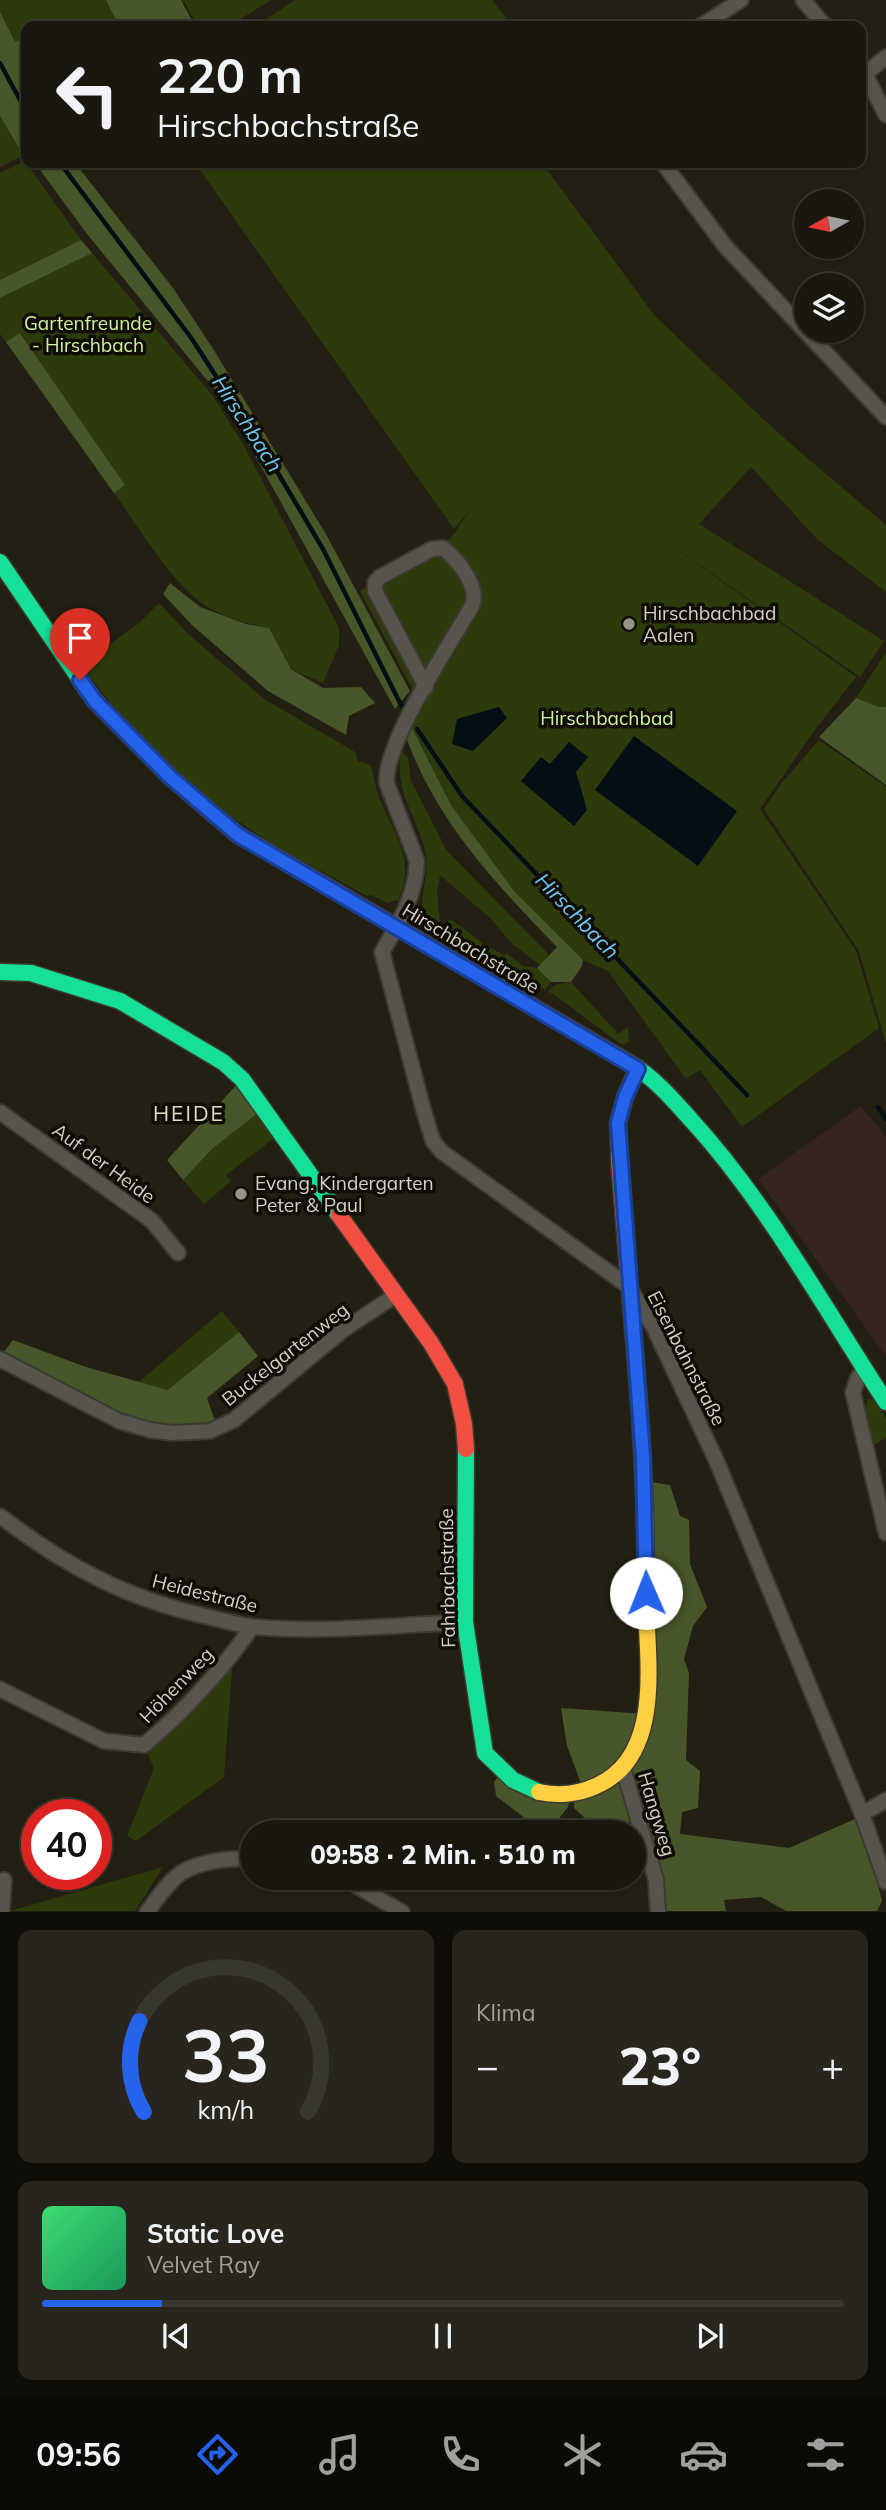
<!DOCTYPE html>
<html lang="de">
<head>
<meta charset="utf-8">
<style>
  body { margin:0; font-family:Mulish,sans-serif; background:#27251c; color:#f1f3f6; height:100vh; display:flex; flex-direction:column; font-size:26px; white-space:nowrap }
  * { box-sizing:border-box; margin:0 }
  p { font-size:23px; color:#9fa09e }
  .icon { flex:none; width:38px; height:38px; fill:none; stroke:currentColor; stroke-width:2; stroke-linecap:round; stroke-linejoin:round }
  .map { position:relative; height:1912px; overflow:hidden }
  .details { display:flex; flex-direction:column; gap:18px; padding:18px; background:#0e0d08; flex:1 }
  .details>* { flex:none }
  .top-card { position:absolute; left:21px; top:21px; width:845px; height:147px; border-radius:14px; box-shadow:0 2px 5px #0004,0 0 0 2px #38372e; background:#1a180e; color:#f1f3f6; overflow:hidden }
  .needle { width:46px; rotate:261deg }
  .controls { position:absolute; left:794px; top:189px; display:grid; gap:14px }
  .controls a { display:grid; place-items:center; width:70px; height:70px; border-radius:50%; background:#1a180e; box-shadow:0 2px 5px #0004,0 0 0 2px #38372e; font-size:35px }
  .speed { position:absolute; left:21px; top:1799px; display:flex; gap:14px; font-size:35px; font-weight:700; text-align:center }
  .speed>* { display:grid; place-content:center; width:91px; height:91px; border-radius:50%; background:#1a180e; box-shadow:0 2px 5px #0004,0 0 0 2px #38372e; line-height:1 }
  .speed .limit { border:10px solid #d22; background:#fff; color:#111 }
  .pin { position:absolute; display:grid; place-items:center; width:60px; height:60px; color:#fff; margin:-72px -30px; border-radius:50% 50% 50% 0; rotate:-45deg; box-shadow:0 0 7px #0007 }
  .pin .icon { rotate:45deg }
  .me { position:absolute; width:77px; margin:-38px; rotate:359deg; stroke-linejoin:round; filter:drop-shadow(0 0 5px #0008) }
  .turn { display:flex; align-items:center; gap:24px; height:147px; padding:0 21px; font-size:32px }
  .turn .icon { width:91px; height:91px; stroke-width:2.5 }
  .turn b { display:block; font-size:49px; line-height:60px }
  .big { font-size:52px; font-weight:800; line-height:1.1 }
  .details .widget { flex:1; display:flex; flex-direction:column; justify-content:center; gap:10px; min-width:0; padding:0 24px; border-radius:14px; background:#27251c }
  .details .dial { align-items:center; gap:0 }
  .dial svg { height:182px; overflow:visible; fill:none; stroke:#38372e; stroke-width:7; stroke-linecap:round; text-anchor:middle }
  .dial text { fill:#f1f3f6; stroke:none }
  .song { display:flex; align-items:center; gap:21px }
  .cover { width:84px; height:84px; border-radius:10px; background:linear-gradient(135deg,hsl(140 70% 55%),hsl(150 70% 35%)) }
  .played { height:7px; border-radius:4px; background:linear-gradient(90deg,#2563eb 15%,#38372e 15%) }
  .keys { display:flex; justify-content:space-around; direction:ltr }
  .heat { display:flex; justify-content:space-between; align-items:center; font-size:38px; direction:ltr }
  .details .tiles { flex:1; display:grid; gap:18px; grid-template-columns:1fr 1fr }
  .widget:last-child { grid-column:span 2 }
  .trip { position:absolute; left:240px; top:1820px; width:406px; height:70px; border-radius:35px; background:#1a180e; box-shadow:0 2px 5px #0004,0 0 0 2px #38372e; font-weight:800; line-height:70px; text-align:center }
  .dock { display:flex; height:112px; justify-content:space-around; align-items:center; background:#0a0a06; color:#9fa09e }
  .dock .icon { width:49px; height:49px }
  .dock .current { color:#2563eb }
  .dock b { font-size:32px; color:#f1f3f6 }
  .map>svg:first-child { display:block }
</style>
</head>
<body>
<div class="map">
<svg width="886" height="1912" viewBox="0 0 886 1912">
  <rect width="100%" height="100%" fill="#232013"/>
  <path fill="#35241f" d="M 861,1106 L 886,1137 L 886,1356 L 758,1179 Z"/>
  <path fill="#2d3b0c" d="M 0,0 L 177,0 L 192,26 L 26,26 L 26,154 L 0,167 Z
    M 183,0 L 271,0 L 229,26 L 198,26 Z
    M 295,0 L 492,0 L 512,26 L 256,26 Z
    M 25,161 L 81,240 L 0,280 L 0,173 Z
    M 195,163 L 542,163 L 655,316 L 777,432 L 886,525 L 886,592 L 817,539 L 751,467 L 699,524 L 884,641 L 860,677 L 651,531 L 856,677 L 814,731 L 760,809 L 856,951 L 879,1028 L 742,1127 L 700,1070 L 686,1079 L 608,971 L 583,960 L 514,891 L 451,805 L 412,728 L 399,713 L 414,692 L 360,591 L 451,538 L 471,509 L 454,529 Z
    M 92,253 L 212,395 L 243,444 L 339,628 L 339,645 L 323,683 L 291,669 L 269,628 C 247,624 222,617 203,604 C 170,581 138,526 114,493 L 125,485 L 21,334 L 6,342 L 0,334 L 0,298 Z
    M 159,603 L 188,634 L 264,699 L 355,752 L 358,761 L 371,765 C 374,778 376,791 381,802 C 396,838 416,860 398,900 L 387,903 L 371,895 L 367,896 C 322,871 275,847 232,817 C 173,776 124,722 81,665 L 138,624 Z
    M 886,652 L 886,707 L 879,707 L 856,698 Z
    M 819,740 L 886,787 L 886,1043 L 859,951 L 764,809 L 781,784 Z
    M 401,750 L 408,758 L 411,781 L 447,851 L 549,955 L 540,965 L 511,943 L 490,918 L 440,875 L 437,892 L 441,935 C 406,916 433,880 425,850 C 415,811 394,793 401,750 Z
    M 452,920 L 485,945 L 504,955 L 506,953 L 523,966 L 537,968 L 551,982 L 545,990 L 471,947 L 464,949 L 457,944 L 448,921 Z
    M 571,982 L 618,1034 L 628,1027 L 629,1042 L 623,1045 C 597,1028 574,1008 548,991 L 555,985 Z
    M 263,1109 L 281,1133 L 226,1175 L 231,1181 L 204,1204 L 183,1180 L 212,1149 Z
    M 222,1311 L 239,1332 L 169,1390 L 139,1382 Z
    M 868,1399 L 875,1400 L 886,1418 L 886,1437 L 873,1446 L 865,1409 Z
    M 229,1666 L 232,1669 L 224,1777 L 136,1841 L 127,1836 L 154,1768 L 146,1750 L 177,1726 Z
    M 163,1867 L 135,1911 L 10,1911 Z"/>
  <path fill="#485729" d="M 106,0 L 181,0 L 195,26 L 119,26 Z
    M 0,12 L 15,42 L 22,39 L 26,47 L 26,154 L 24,156 L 0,116 Z
    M 35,163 L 75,163 L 173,288 L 215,352 L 327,536 L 410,691 L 395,709 L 247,441 L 216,391 L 87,234 Z
    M 81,240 L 92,253 L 0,298 L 0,280 Z
    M 20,333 L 125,485 L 114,493 L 6,342 Z
    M 170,583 L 200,607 L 246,624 L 269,628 L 291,669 L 323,688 L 361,687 L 375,703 L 349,716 L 346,735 L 268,691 L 192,625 L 163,594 Z
    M 856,698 L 879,707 L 886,707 L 886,785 L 819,737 Z
    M 412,728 L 451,805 L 514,891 L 583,960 L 582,966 L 571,982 L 551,982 L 537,968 L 557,947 C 495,883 435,820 405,734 Z
    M 242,1079 L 263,1109 L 212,1149 L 183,1180 L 167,1160 Z
    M 239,1332 L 258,1356 L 207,1398 L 217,1427 L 150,1430 L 0,1357 L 13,1340 L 86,1367 L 168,1390 Z
    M 644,1481 L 670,1485 L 680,1516 L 689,1520 L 690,1564 L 707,1607 L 693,1626 L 684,1659 L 689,1673 L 686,1760 L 700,1771 L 698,1808 L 682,1812 L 680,1834 L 789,1848 L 855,1819 L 875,1873 L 882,1901 L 877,1911 L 786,1911 L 761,1897 L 724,1900 L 726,1911 L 658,1911 L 637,1817 L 613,1831 L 600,1832 L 574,1808 L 575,1795 L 584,1791 L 567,1746 L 561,1708 L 645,1714 Z
    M 500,1774 L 570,1797 L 568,1807 L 550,1830 L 542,1831 L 496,1796 L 494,1782 Z"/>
  <path fill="#030e15" d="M 499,707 L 507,718 L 473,751 L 452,744 L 457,719 Z
    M 634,736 L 737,811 L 698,866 L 595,790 Z
    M 569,742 L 588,757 L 576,772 L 587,810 L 574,826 L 521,781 L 541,757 L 550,764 Z"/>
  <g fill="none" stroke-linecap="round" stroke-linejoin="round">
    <path stroke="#030e15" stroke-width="4.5" d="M 0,63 L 26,111
      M 60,163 L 192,339 L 272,463 L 323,549 L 401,705
      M 417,729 L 462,796 L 747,1095
      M 878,1107 L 886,1119"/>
    <defs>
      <path id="street" d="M 803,0 L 825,26
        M 701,26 L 741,0
        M 861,69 L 865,74 L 886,57
        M 865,74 L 886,115
        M 663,163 L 725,246 L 886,417
        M 426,687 L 375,591 L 375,582 L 380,577 L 432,549 L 443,548 C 458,560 480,587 472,606 C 450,644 382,746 387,784 L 417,861 C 416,895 399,923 382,952 L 424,1112 L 433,1141 L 442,1152 L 628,1286 L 654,1328 L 717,1462 L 862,1814 L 886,1882
        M 0,1112 L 152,1221 L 178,1253
        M 0,1359 L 119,1421 L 150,1430 L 173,1433 L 210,1431 L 234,1420 L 343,1330 L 396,1295
        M 864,1370 L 858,1377 L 853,1393 L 886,1533
        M 0,1516 C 67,1567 127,1599 209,1617 C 225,1621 241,1626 257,1627 C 325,1633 396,1625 465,1622
        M 0,1689 L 104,1741 L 144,1745 C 185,1711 221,1671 252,1627
        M 623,1768 L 656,1880 L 658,1912
        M 862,1814 L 886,1800
        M 343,1878 L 402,1912
        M 2,1912 L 4,1880
        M 147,1912 C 157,1899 168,1882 181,1873 C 201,1860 229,1859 252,1858"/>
      <path id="fast" d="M 0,562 L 94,700 L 169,776 L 238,835 L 258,846
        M 0,972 L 31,973 L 120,1001 L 223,1062 L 242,1079 L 339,1215
        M 631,1064 C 655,1078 675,1102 693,1122 C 769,1206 824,1308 886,1402
        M 466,1449 L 465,1622 L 485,1753 L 513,1780 L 539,1792"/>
      <path id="slow" d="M 620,1172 L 618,1123 L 625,1097 L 638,1068
        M 539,1792 C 558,1796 579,1794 596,1786 C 662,1757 648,1666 646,1608 C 645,1574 646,1541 645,1507"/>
      <path id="jam" d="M 258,846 L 631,1064
        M 620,1172 L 640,1414 L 645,1507
        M 339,1215 L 431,1343 L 455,1384 L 464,1424 L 466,1449"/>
    </defs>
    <use href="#street" stroke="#3c3a31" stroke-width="18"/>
    <use href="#fast" stroke="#3c3a31" stroke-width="19"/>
    <use href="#slow" stroke="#3c3a31" stroke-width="19"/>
    <use href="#jam" stroke="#3c3a31" stroke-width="19"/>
    <use href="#street" stroke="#57544b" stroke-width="14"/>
    <use href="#fast" stroke="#16e098" stroke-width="16"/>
    <use href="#slow" stroke="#ffcf43" stroke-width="16"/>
    <use href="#jam" stroke="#f24e42" stroke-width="16"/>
  </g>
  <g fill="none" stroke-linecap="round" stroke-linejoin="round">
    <defs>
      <path id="route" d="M 80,680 L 94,700 L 169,776 L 238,835 L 638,1069 L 625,1097 L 618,1123 L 643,1457 L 646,1593"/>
    </defs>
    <use href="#route" stroke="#184099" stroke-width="18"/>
    <use href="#route" stroke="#2563eb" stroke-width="12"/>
  </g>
  <g fill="#979386" stroke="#0f0d05" stroke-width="2.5">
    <circle cx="629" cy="624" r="7"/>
    <circle cx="241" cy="1194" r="7"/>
  </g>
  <g text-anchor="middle" stroke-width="7" stroke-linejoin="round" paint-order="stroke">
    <g font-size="19" fill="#d2f19f" stroke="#0f0d05">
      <text x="88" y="330">Gartenfreunde<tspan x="88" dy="22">- Hirschbach</tspan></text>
      <text x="607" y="725">Hirschbachbad</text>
    </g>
    <g font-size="19" fill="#d5d1c4" stroke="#0f0d05" text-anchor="start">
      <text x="643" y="620">Hirschbachbad<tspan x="643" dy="22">Aalen</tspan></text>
      <text x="255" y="1190">Evang. Kindergarten<tspan x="255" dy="22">Peter &amp; Paul</tspan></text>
    </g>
    <g font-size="19" fill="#d5d1c4" stroke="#0f0d05">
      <text transform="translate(471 948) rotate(31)" y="7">Hirschbachstraße</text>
      <text transform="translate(104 1163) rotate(36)" y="7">Auf der Heide</text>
      <text transform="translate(285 1354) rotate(-38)" y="7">Buckelgartenweg</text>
      <text transform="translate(687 1358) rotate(63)" y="7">Eisenbahnstraße</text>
      <text transform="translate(447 1578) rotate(-91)" y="7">Fahrbachstraße</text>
      <text transform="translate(205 1593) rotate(14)" y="7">Heidestraße</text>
      <text transform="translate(176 1685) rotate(-46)" y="7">Höhenweg</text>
      <text transform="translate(657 1814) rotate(73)" y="7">Hangweg</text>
    </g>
    <g font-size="21" font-style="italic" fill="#6fcaf9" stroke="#0f0d05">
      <text transform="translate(247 424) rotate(57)" y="7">Hirschbach</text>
      <text transform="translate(577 916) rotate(46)" y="7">Hirschbach</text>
    </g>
    <g font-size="21" letter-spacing="2" fill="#e3dbc1" stroke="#0f0d05">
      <text x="189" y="1121">HEIDE</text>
    </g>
  </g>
</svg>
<div class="controls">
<a><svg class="needle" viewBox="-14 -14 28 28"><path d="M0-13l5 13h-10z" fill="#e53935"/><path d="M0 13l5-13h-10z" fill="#9fa09e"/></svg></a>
<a><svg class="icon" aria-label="layers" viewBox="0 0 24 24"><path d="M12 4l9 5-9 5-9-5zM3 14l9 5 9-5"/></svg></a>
</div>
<div class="speed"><div class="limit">40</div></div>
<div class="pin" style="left:80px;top:680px;background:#d93025"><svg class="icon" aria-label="arrive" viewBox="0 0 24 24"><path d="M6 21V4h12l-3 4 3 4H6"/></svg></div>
<svg class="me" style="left:646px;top:1593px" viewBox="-20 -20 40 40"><circle r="19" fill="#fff"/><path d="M0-13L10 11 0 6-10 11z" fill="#2563eb"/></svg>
<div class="trip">09:58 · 2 Min. · 510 m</div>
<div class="top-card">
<div class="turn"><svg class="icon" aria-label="left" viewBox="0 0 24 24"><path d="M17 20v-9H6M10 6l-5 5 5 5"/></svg><div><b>220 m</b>Hirschbachstraße</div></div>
</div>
</div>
<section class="details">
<div class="tiles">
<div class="widget dial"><svg viewBox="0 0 100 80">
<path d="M14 69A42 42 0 1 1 86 69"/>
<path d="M14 69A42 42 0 0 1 12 29" stroke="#2563eb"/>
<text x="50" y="56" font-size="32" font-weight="700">33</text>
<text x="50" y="72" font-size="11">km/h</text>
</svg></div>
<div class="widget"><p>Klima</p>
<div class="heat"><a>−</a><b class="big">23°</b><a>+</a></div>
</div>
<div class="widget">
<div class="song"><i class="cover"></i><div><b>Static Love</b><p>Velvet Ray</p></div></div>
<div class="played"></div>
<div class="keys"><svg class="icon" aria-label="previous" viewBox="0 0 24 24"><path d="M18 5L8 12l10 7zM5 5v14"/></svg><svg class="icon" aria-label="pause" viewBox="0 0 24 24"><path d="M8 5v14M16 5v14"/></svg><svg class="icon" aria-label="next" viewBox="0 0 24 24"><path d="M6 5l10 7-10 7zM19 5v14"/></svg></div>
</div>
</div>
</section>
<nav class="dock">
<b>09:56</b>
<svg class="icon current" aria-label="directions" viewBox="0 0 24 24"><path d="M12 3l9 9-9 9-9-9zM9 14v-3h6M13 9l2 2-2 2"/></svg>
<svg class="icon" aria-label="music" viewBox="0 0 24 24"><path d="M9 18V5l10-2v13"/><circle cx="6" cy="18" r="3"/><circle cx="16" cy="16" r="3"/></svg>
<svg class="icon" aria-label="phone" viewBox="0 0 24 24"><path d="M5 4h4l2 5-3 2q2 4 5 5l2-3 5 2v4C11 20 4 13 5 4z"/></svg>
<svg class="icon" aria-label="climate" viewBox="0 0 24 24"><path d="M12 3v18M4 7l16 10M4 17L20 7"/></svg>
<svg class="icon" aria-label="car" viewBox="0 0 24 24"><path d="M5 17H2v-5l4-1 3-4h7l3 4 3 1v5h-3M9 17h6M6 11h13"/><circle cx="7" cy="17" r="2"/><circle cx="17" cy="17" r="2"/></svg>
<svg class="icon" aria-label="filters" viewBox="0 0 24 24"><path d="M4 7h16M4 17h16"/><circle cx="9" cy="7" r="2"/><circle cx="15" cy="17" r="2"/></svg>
</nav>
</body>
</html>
